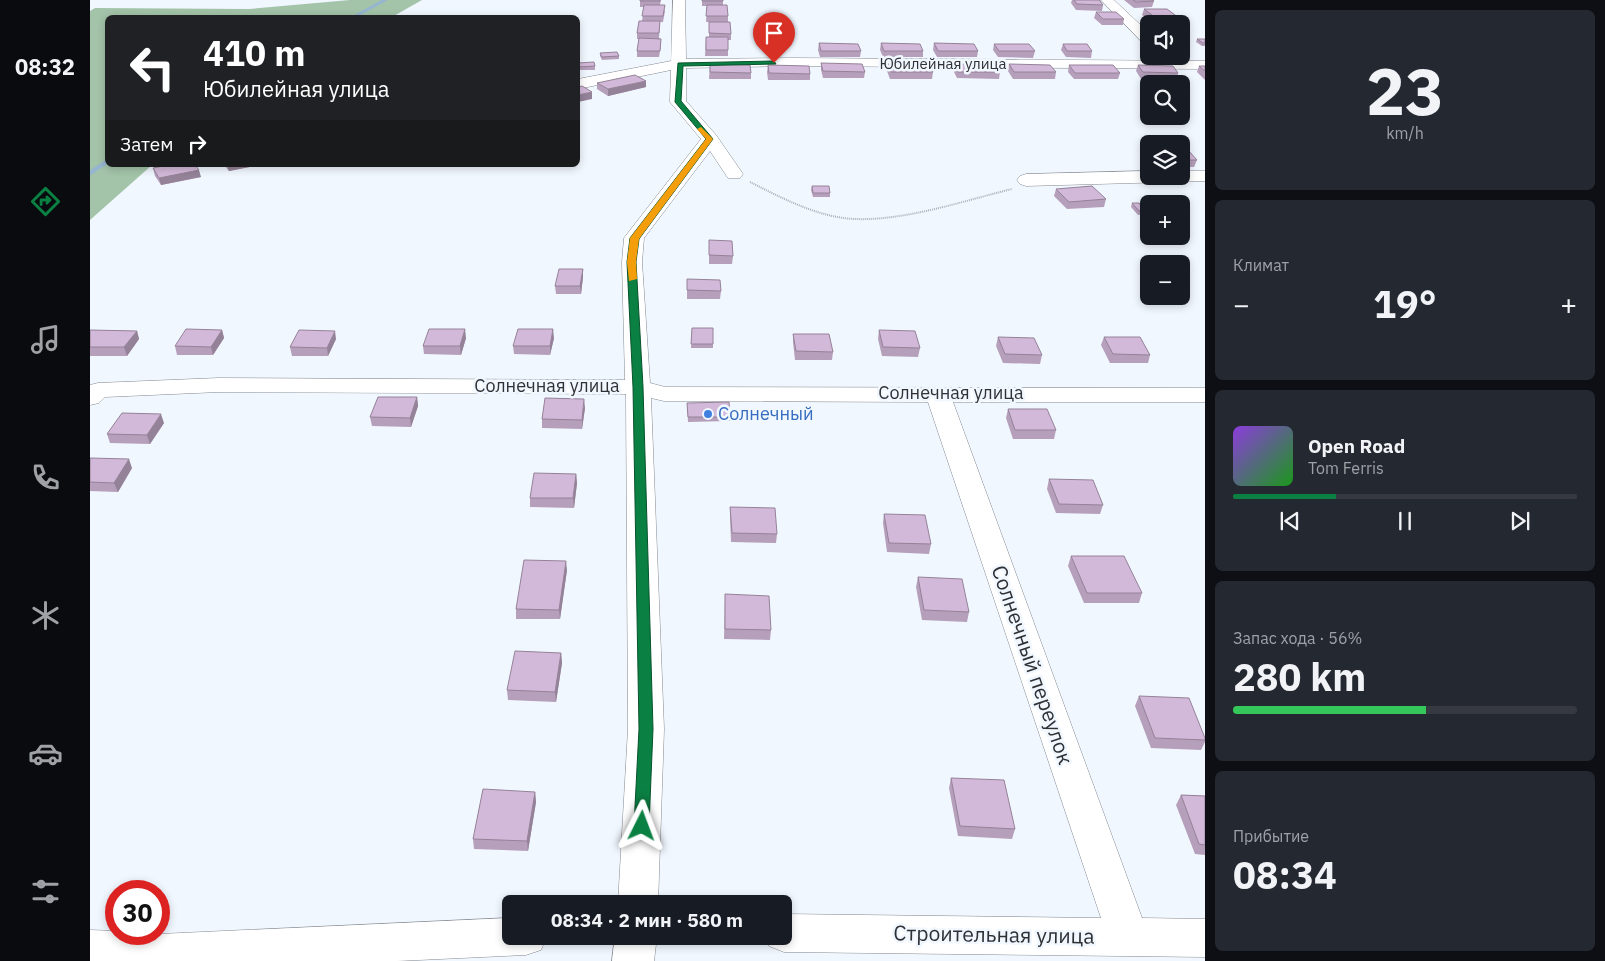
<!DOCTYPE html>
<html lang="ru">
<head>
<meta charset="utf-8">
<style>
  body { margin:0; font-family:"IBM Plex Sans",sans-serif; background:#242831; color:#f1f3f6; height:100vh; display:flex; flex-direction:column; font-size:19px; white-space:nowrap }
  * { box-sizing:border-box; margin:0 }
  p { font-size:16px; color:#9ea1a6 }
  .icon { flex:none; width:28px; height:28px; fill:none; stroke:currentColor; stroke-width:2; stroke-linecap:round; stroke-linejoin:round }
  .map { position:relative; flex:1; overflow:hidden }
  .panel { display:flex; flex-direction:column; gap:10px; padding:10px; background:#0d0f14; width:400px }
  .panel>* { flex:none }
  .guide { position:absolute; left:15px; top:15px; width:475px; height:152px; border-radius:8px; box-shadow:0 2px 8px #0003; background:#202124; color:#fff; overflow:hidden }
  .buttons { position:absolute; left:1050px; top:15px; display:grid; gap:10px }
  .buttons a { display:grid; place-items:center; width:50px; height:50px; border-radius:8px; background:#171b24; box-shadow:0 2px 8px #0003; font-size:25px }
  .speed { position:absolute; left:15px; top:880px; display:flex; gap:10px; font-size:25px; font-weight:700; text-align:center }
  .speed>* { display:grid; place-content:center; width:65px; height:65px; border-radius:50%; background:#171b24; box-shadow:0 2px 8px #0003; line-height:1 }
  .speed .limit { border:8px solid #d22; background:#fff; color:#111 }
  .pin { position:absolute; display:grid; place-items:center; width:42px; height:42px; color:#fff; margin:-51px -21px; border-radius:50% 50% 50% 0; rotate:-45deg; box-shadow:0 0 5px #0007 }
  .pin .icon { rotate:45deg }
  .me { position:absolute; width:55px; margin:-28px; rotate:3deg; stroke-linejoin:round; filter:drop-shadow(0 0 4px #0008) }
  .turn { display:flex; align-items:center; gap:18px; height:105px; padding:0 15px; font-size:22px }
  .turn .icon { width:65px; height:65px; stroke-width:2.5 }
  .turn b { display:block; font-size:35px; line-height:42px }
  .then { display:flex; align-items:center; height:48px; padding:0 15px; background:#0003; gap:10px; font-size:19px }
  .big { font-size:38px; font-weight:700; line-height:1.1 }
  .panel .tile { flex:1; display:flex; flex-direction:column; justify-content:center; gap:8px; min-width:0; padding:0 18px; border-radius:8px; background:#242831 }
  .panel .dial { align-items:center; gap:0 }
  .dial b { font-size:65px; line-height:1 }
  .song { display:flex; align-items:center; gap:15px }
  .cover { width:60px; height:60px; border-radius:8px; background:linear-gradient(135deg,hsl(270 70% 55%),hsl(120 70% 35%)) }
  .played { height:5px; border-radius:2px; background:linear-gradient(90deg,#0b8043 30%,#363941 30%) }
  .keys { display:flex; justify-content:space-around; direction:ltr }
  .heat { display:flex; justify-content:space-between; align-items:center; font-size:28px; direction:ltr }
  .charge { height:8px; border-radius:4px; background:linear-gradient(90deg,#34c759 56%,#363941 0) }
  .trip { position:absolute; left:412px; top:895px; width:290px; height:50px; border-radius:8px; background:#171b24; box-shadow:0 2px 8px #0003; font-weight:700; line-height:50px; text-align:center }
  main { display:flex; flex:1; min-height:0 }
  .tab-bar { display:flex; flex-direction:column; width:90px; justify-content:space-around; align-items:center; background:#090b0e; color:#9ea1a6 }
  .tab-bar .icon { width:35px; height:35px }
  .tab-bar .active { color:#0b8043 }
  .tab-bar b { font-size:22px; color:#f1f3f6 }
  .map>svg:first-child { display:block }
</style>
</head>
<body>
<main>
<nav class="tab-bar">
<b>08:32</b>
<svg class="icon active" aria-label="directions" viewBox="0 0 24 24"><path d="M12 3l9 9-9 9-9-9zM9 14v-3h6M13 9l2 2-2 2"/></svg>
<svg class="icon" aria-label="music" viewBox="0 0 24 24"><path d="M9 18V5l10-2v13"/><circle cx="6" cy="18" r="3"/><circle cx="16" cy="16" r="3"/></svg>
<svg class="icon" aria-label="phone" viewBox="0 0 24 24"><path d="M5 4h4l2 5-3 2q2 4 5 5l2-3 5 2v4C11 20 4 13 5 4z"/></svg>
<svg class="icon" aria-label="climate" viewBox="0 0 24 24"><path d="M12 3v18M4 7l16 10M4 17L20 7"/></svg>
<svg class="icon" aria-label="car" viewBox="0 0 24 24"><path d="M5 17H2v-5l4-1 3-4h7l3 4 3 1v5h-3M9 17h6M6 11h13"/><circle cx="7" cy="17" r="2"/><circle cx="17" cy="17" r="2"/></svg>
<svg class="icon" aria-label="filters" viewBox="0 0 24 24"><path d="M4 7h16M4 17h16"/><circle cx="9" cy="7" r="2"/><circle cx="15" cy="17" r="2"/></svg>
</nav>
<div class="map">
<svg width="1115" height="961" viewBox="0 0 1115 961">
  <rect width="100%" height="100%" fill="#f1f7ff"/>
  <path fill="#a3c4a9" d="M 260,0 L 332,0 L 302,17 L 18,18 L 18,165 L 62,165 L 0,220 L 0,11 L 5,8 L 159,9 Z"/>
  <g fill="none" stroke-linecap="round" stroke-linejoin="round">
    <path stroke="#96b5d1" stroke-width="3" d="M 262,18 L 295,0"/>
    <path stroke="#96b5d1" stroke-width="4.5" d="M 0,173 L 18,161"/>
    <defs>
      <path id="minor" d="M 583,0 L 595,0 L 596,59 L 703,58 L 1115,61 L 1115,69 L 703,66 L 596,68 L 596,101 L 626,135 L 653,174 L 650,178 L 638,178 L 620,151 L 554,238 L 552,262 L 560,383 L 575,387 L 1115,388 L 1115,402 L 863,402 L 1052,918 L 1115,919 L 1115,957 L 694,952 L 679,946 L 675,936 L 694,936 L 694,914 L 1011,918 L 838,402 L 574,401 L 561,398 L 574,729 L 568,904 L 528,904 L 538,729 L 536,394 L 129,392 L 15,397 L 9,403 L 0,405 L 0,385 L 8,383 L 129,378 L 535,380 L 532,262 L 534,238 L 611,139 L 580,102 L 581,70 L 488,89 L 488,79 L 581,61 Z
        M 1011,0 L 1024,0 L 1059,33 L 1059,45 L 1054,44 Z
        M 1059,171 L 1059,176 L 1091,176 L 1091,171 L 1115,171 L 1115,181 L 936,186 L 930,184 L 927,180 L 930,176 L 936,174 Z
        M 421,918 L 421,936 L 457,936 L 451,950 L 436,955 L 307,961 L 0,961 L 0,930 L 26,931 L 26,934 L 69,934 Z
        M 525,936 L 567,936 L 564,961 L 522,961 Z"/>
    </defs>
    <use href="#minor" stroke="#848990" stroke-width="1"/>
    <path stroke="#abb0b6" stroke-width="2" stroke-dasharray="1 1" stroke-linecap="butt" d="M 660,182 C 692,198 727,217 764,219 C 815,221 873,201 922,189"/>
    <use href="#minor" fill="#fff" fill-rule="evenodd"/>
  </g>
  <path fill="#b59fbb" d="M 550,0 L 571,0 L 570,5 L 575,11 L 573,22 L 570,22 L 569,38 L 571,39 L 571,45 L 569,57 L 547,57 L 547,51 L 549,39 L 547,39 L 547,33 L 552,21 L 554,7 L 550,7 Z
    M 612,0 L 633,0 L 633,5 L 638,16 L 638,22 L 616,22 L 617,6 L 612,6 Z
    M 982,0 L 1009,0 L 1013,5 L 1012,11 L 986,10 L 981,3 Z
    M 1034,0 L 1062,0 L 1064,1 L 1062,7 L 1044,8 Z
    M 1054,9 L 1089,18 L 1087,24 L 1064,24 L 1052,15 Z
    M 1006,12 L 1034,19 L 1033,25 L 1012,25 L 1004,18 Z
    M 619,22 L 641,34 L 641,40 L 638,40 L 638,56 L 615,56 L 616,37 L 619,37 Z
    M 1107,39 L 1115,39 L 1115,46 L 1112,46 L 1106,42 Z
    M 729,43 L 771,51 L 770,57 L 730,57 L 728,50 Z
    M 791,43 L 833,51 L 833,57 L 793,57 L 790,50 Z
    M 844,43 L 888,51 L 887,57 L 847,57 L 843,50 Z
    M 904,44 L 945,51 L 943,58 L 908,57 L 903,50 Z
    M 973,44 L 1002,51 L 1001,58 L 976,57 L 971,50 Z
    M 510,53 L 529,56 L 529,59 L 512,60 L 510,56 Z
    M 488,63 L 505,66 L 505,70 L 488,70 Z
    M 731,63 L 775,72 L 774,78 L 733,78 L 731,70 Z
    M 620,64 L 661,73 L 661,79 L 619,79 Z
    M 798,64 L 843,72 L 842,79 L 800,79 L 797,71 Z
    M 864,64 L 910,72 L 909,79 L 867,78 L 863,70 Z
    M 919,64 L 966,72 L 965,79 L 923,79 L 918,71 Z
    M 678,65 L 720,74 L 720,80 L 678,80 L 677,72 Z
    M 979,65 L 1030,73 L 1028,79 L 984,79 L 978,72 Z
    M 1048,65 L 1088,73 L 1087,80 L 1051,79 L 1046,71 Z
    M 1109,66 L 1115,66 L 1115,80 L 1107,72 Z
    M 507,83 L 556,87 L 518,96 L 507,89 Z
    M 1091,150 L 1107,160 L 1104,167 L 1091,167 Z
    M 134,165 L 170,165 L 139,171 Z
    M 63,168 L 111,177 L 71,185 L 65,176 Z
    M 722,186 L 740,193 L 740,197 L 723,197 L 721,190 Z
    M 966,189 L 1016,199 L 1014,207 L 977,209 L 964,196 Z
    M 1042,203 L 1056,211 L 1055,214 L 1048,215 L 1041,207 Z
    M 619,240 L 643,256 L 642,264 L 619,264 Z
    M 493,269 L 493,277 L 491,294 L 466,294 L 465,286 Z
    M 597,279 L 631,291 L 630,299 L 597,299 Z
    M 602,328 L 623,344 L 623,348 L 601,348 Z
    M 0,330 L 47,331 L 49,339 L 37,356 L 0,356 Z
    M 132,330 L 134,338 L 123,355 L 87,355 L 85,346 Z
    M 789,330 L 830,348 L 828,357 L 792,356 L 788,339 Z
    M 703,334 L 743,352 L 742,360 L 705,360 L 703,342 Z
    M 908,337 L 952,355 L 950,364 L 913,363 L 906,346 Z
    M 1014,337 L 1060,355 L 1058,363 L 1020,363 L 1011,345 Z
    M 376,338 L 371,355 L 334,354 L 333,346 Z
    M 464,338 L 460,355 L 424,354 L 423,346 Z
    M 246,339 L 238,356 L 202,356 L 200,347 Z
    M 327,397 L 328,406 L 321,427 L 282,426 L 280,417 Z
    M 597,403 L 640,417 L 640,421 L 598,422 Z
    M 495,408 L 492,429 L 452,428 L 452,419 Z
    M 918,409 L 966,430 L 964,439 L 923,439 L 916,418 Z
    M 74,423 L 60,444 L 20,443 L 17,434 Z
    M 0,458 L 42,468 L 28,492 L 0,491 Z
    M 486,474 L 487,483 L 484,508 L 440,507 L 440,498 Z
    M 959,479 L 1013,505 L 1010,514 L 966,513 L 957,489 Z
    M 640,507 L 687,534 L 686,543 L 641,542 L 640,516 Z
    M 794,514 L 841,544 L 839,554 L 797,552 L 793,523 Z
    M 981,556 L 1052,593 L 1049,603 L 994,603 L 978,566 Z
    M 477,570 L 470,619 L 426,619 L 426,609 Z
    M 828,577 L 879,612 L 877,622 L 832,620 L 826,587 Z
    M 635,594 L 681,630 L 680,640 L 634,639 Z
    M 471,653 L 472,663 L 466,702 L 418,700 L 417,690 Z
    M 1049,696 L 1115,738 L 1115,742 L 1111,750 L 1061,748 L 1045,706 Z
    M 861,778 L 925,829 L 922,839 L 868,836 L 859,788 Z
    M 445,792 L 446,802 L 438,851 L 384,849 L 383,839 Z
    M 1091,795 L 1115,796 L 1115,855 L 1105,854 L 1086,805 Z"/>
  <path fill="#948298" d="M 556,81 L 556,87 L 518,96 L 518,89 Z
    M 502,92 L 502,99 L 488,102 L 488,95 Z
    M 137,165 L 170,165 L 139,171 Z
    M 109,170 L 111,177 L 71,185 L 69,178 Z
    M 493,269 L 493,277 L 491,294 L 490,286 Z
    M 375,329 L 376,338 L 371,355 L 370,346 Z
    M 463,329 L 464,338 L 460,355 L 460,346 Z
    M 132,330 L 134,338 L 123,355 L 121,347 Z
    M 47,331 L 49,339 L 37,356 L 34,347 Z
    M 245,331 L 246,339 L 238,356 L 237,348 Z
    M 327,397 L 328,406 L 321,427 L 320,418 Z
    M 494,399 L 495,408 L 492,429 L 492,420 Z
    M 71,414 L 74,423 L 60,444 L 57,435 Z
    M 39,459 L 42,468 L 28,492 L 24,483 Z
    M 486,474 L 487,483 L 484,508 L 483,498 Z
    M 476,561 L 477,570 L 470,619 L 469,610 Z
    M 471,653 L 472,663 L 466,702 L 465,692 Z
    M 445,792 L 446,802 L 438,851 L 437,841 Z"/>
  <path fill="#d3b9d9" stroke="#948298" d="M 550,0 L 570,0 L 570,1 L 550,1 Z
    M 612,0 L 633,0 L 633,1 L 612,1 Z
    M 984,0 L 1009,0 L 1013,5 L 987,4 Z
    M 1043,0 L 1062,0 L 1064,1 L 1046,2 Z
    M 554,5 L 575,5 L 573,16 L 552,16 Z
    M 617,5 L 637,5 L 638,16 L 616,16 Z
    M 1054,9 L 1077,9 L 1089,18 L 1066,18 Z
    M 1006,12 L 1026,12 L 1034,19 L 1013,19 Z
    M 549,21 L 570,21 L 569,33 L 547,33 Z
    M 619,22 L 640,22 L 641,34 L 619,33 Z
    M 616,37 L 638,37 L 638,50 L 616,50 Z
    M 549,38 L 571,39 L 570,51 L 547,51 Z
    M 1107,39 L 1115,39 L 1115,43 L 1113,43 Z
    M 729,43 L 768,44 L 771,51 L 731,51 Z
    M 791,43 L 830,44 L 833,51 L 794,51 Z
    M 844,43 L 884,44 L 888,51 L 848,51 Z
    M 904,44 L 939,44 L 945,51 L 909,51 Z
    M 973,44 L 997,44 L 1002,51 L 977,51 Z
    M 527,52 L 529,56 L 512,57 L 510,53 Z
    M 504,62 L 505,66 L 488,67 L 488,63 Z
    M 731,63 L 772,64 L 775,72 L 733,71 Z
    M 620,64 L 660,65 L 661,73 L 620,72 Z
    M 798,64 L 839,65 L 843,72 L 801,72 Z
    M 864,64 L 905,64 L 910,72 L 868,72 Z
    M 919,64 L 960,65 L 966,72 L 924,72 Z
    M 678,65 L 719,66 L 720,74 L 679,73 Z
    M 979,65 L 1023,65 L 1030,73 L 985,73 Z
    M 1048,65 L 1083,66 L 1088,73 L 1053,72 Z
    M 1109,66 L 1115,66 L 1115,71 Z
    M 545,75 L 556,81 L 518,89 L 507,83 Z
    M 492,86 L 502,92 L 488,95 L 488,87 Z
    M 1091,150 L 1098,150 L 1107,160 L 1091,160 Z
    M 79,165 L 105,165 L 109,170 L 69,178 L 63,168 Z
    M 722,186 L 739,186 L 740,193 L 723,193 Z
    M 1002,186 L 1016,199 L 979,202 L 966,189 Z
    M 1042,203 L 1049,203 L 1056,211 L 1049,211 Z
    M 619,240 L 642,241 L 643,256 L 619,255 Z
    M 469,269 L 493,269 L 490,286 L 465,286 Z
    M 597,279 L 630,280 L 631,291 L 597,290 Z
    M 602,328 L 623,328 L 623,344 L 601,344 Z
    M 96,329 L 132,330 L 121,347 L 85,346 Z
    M 339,329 L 375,329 L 370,346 L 333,346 Z
    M 428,329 L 463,329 L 460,346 L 423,346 Z
    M 0,330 L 47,331 L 34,347 L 0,347 Z
    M 209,330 L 245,331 L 237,348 L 200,347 Z
    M 789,330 L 825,331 L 830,348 L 793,347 Z
    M 703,334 L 739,334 L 743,352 L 706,351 Z
    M 908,337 L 944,338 L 952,355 L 915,354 Z
    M 1014,337 L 1050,337 L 1060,355 L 1023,354 Z
    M 288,397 L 327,397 L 320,418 L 280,417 Z
    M 455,398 L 494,399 L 492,420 L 452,419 Z
    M 639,402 L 640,417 L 598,417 L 597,403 Z
    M 918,409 L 957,409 L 966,430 L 925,430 Z
    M 32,413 L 71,414 L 57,435 L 17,434 Z
    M 0,458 L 39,459 L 24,483 L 0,482 Z
    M 444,473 L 486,474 L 483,498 L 440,498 Z
    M 959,479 L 1003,480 L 1013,505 L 969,504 Z
    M 640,507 L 685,508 L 687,534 L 642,533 Z
    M 794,514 L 835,515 L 841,544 L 799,543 Z
    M 981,556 L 1034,556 L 1052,593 L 997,593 Z
    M 434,560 L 476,561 L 469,610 L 426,609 Z
    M 828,577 L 872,579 L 879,612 L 834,610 Z
    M 635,594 L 679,596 L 681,630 L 635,629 Z
    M 425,651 L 471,653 L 465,692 L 417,690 Z
    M 1049,696 L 1099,698 L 1115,738 L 1115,740 L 1065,738 Z
    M 861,778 L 914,780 L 925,829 L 870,826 Z
    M 393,789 L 445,792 L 437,841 L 383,839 Z
    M 1091,795 L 1115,796 L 1115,845 L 1109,844 Z"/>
  <path fill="#0b8043" stroke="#07532c" d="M 684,61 L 686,64 L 593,66 L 591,101 L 623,139 L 549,239 L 546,262 L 553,387 L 563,729 L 559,826 L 557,831 L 552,833 L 546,831 L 544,826 L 549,729 L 543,387 L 537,262 L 540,238 L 616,139 L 585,102 L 588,63 Z"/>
  <path fill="#f59e0b" d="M 611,127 L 623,139 L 549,239 L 546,262 L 547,279 L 539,281 L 537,262 L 540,238 L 616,139 L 607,129 Z"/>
  <circle fill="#3f7fe0" stroke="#f1f7ff" stroke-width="2" cx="618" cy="414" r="5"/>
  <g text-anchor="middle" stroke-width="5" stroke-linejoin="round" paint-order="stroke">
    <g font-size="15" fill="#2f3134" stroke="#f1f7ff">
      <text x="853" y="69">Юбилейная улица</text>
    </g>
    <g font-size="18" fill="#2f3134" stroke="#f1f7ff">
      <text x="457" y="392">Солнечная улица</text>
      <text x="861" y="399">Солнечная улица</text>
    </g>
    <g font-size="18" fill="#366cbe" stroke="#f1f7ff" text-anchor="start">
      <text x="628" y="420">Солнечный</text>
    </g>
    <g font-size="21" fill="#2f3134" stroke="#f1f7ff">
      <text transform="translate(942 665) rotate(71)" y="7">Солнечный переулок</text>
      <text transform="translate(904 935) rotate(1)" y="7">Строительная улица</text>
    </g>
  </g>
</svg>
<div class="buttons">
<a><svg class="icon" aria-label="sound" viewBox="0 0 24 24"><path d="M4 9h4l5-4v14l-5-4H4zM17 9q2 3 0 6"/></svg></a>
<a><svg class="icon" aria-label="search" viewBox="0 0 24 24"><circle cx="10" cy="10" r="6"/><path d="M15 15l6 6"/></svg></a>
<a><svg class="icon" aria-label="layers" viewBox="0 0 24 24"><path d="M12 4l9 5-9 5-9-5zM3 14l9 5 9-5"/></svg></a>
<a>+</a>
<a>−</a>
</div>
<div class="speed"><div class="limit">30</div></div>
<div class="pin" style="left:684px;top:63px;background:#d93025"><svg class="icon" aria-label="arrive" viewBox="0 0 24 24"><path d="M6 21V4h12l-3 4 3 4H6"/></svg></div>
<svg class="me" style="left:552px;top:826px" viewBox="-20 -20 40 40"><path d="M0-17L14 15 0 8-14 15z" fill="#0b8043" stroke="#fff" stroke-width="4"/></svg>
<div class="trip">08:34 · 2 мин · 580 m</div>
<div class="guide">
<div class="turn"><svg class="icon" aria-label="left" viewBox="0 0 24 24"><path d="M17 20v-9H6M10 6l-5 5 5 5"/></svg><div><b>410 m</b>Юбилейная улица</div></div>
<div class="then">Затем<svg class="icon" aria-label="right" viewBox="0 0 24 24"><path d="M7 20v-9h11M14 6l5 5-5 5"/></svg></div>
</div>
</div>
<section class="panel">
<div class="tile dial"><b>23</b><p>km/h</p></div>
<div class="tile"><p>Климат</p>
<div class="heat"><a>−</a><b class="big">19°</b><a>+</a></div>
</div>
<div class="tile">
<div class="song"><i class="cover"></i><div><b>Open Road</b><p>Tom Ferris</p></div></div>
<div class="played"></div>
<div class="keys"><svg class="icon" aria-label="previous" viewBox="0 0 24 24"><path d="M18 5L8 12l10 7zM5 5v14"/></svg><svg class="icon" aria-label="pause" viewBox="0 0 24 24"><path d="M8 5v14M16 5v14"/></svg><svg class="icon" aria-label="next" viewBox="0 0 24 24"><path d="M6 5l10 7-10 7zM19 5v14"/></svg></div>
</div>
<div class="tile"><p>Запас хода · 56%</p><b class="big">280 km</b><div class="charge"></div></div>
<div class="tile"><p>Прибытие</p><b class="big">08:34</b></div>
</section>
</main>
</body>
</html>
